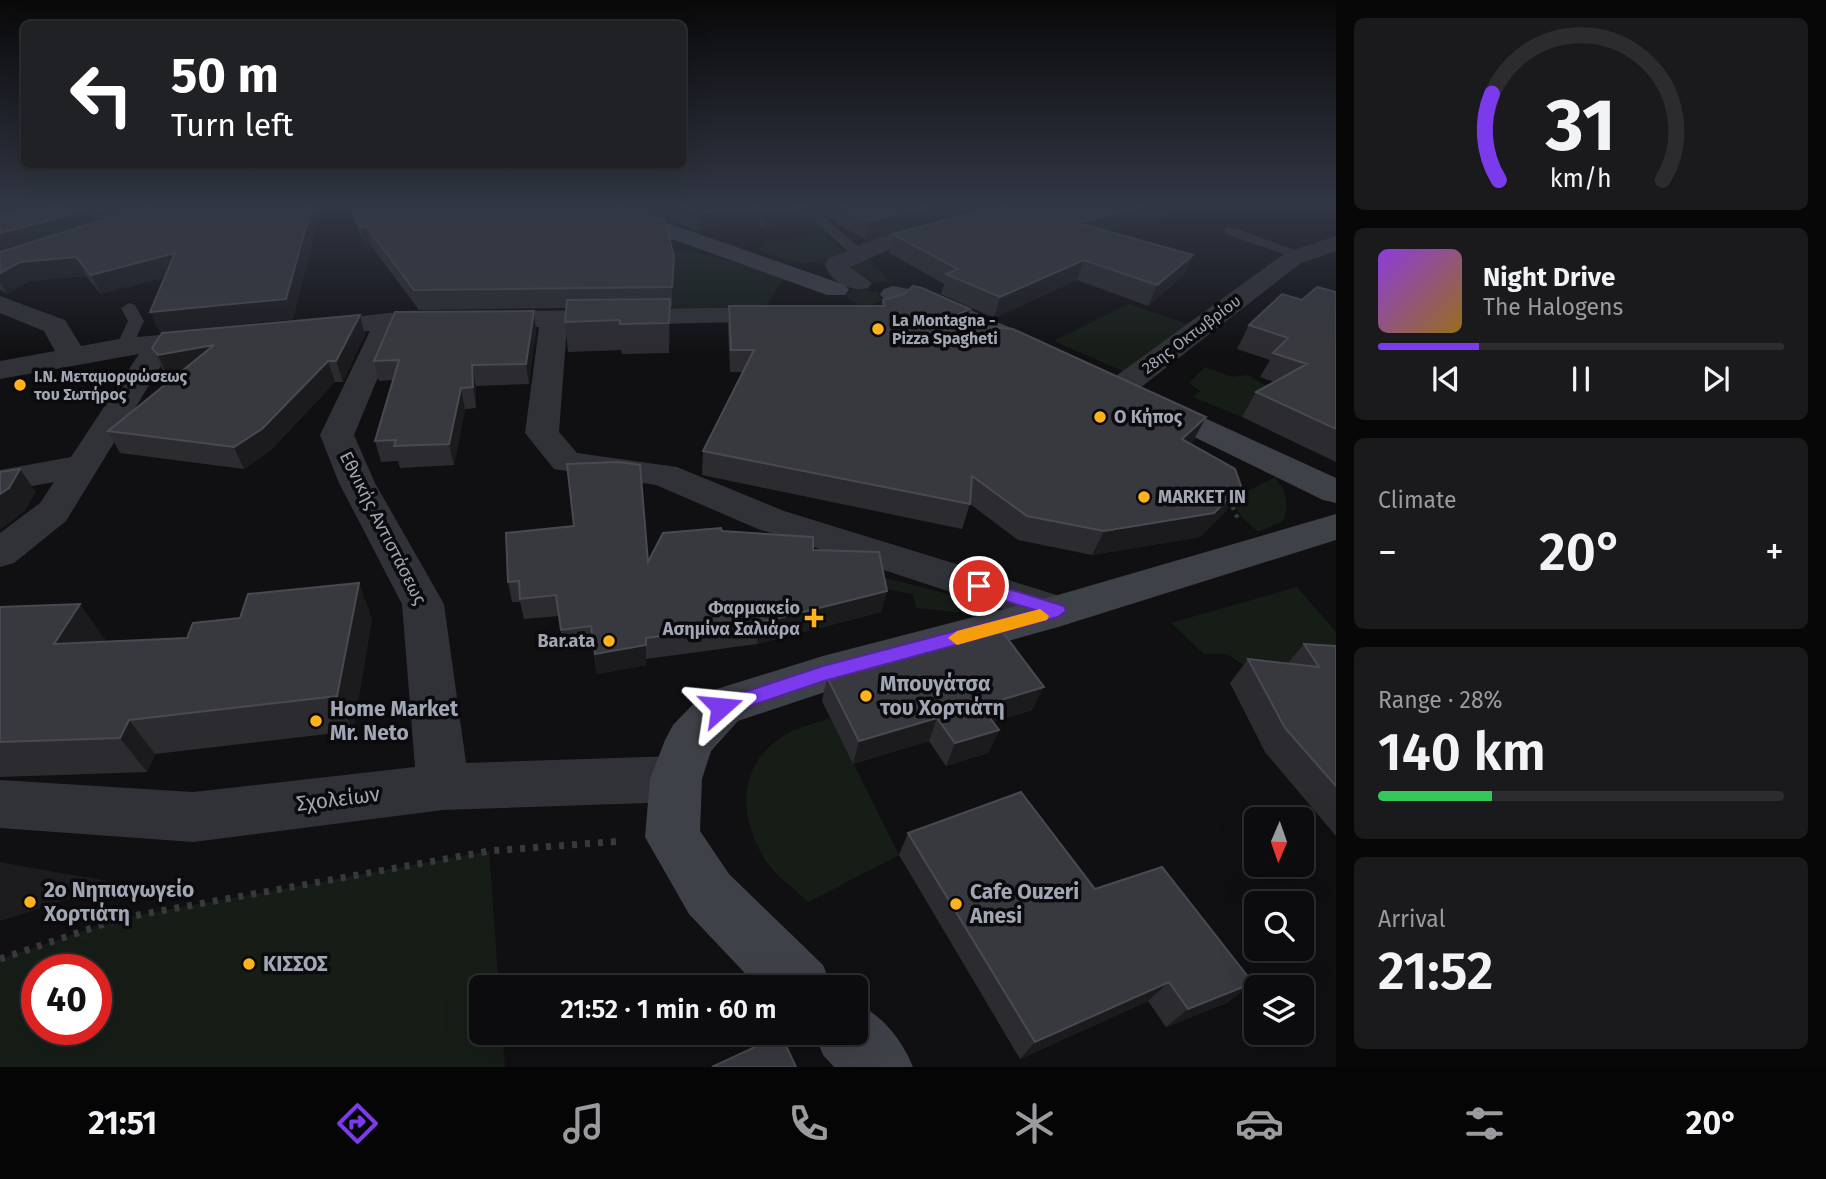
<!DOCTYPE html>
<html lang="en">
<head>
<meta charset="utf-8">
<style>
  body { margin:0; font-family:"Fira Sans",sans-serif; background:#1a1a1c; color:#f1f3f6; height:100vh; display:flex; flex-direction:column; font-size:26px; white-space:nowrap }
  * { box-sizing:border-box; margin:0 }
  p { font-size:23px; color:#9a9b9e }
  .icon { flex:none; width:38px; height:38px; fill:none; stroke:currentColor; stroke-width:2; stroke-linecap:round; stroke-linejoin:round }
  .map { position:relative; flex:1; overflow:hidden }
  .sheet { display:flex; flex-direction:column; gap:18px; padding:18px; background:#070708; width:490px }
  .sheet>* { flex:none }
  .top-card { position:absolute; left:21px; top:21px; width:665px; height:147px; border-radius:10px; box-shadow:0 7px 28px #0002,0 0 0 2px #2c2c2e; background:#202124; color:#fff; overflow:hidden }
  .needle { width:46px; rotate:182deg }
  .fabs { position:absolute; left:1244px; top:807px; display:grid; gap:14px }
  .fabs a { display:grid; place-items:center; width:70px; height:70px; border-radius:10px; background:#0c0c0e; box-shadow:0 7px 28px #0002,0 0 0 2px #2c2c2e; font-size:35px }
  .speed { position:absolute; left:21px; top:954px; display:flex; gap:14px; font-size:35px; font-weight:700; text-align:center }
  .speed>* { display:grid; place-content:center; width:91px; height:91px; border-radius:50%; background:#0c0c0e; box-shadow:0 7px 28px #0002,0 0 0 2px #2c2c2e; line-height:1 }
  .speed .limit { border:10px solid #d22; background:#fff; color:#111 }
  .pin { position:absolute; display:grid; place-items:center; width:60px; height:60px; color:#fff; margin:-30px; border:4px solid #fff; border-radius:50%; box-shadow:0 2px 7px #0007 }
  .me { position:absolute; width:77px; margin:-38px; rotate:72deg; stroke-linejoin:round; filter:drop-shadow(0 0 5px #0008) }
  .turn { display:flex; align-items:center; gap:24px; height:147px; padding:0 35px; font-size:32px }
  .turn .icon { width:91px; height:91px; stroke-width:2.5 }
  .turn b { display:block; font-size:49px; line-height:60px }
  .big { font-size:52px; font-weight:600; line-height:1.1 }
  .sheet .card { flex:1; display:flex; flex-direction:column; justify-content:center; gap:10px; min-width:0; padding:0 24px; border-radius:10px; background:#1a1a1c }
  .sheet .dial { align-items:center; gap:0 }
  .dial svg { height:182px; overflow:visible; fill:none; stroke:#2c2c2e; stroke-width:7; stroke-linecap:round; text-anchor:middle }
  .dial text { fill:#f1f3f6; stroke:none }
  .song { display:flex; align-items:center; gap:21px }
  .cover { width:84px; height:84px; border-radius:10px; background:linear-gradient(135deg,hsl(270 70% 55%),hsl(40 70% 35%)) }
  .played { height:7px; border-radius:4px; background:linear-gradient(90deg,#7c3aed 25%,#2c2c2e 25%) }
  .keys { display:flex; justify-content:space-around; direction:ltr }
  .heat { display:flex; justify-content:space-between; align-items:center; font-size:38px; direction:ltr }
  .charge { height:10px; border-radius:5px; background:linear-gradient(90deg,#34c759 28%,#2c2c2e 0) }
  .trip { position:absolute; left:469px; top:975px; width:399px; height:70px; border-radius:10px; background:#0c0c0e; box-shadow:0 7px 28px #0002,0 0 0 2px #2c2c2e; font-weight:600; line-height:70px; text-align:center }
  .menu { display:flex; height:112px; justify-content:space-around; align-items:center; background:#050506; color:#9a9b9e }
  .menu .icon { width:49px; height:49px }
  .menu .on { color:#7c3aed }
  .menu b { font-size:32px; color:#f1f3f6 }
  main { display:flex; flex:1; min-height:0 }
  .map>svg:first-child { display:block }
</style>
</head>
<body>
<main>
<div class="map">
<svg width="1336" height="1067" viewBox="0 0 1336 1067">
  <rect width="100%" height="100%" fill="#101012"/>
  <path fill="#1c1c1f" d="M 0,862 L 21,866 L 119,883 L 0,921 Z"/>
  <path fill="#161d17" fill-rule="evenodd" d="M 823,236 L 844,252 C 805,270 798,263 758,251 L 766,242 Z
    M 691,251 L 781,275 L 784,279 L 765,307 L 633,315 L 666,254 Z
    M 864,259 L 869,259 L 889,281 L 877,283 L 846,270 Z
    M 854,289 L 877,292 L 882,300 C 871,308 853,307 846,295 Z
    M 1128,304 L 1197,327 L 1131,375 L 1054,341 Z
    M 1205,367 L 1232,377 L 1248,375 L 1265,385 L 1314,399 L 1271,401 L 1242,417 L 1193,397 L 1200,391 L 1189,383 Z
    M 1275,477 C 1286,492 1290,503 1283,521 L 1258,532 L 1240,515 L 1232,499 Z
    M 874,575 L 979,602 L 966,613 L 917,608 L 912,594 L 876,587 Z
    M 1297,587 L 1336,632 L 1336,671 L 1246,666 L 1227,654 L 1204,654 L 1171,623 Z
    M 831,718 L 899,855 L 808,902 C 795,889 776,876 766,861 C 735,813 738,756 795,730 C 806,725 819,722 831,718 Z
    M 489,851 L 499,987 L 481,987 L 481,1032 L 502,1033 L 505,1067 L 0,1067 L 0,959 L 122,918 ZM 37,970 L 96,970 L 96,1029 L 37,1029 Z"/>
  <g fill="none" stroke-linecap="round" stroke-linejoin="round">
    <path stroke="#37393e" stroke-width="4.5" stroke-dasharray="3.5 5" stroke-linecap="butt" d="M 1229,499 L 1238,519"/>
    <path stroke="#37393e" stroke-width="7" stroke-dasharray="5 8" stroke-linecap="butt" d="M 0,959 L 122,918 L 489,851 L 623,841"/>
    <path fill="#313237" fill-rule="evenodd" d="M 797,205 L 810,205 L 864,251 L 864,257 L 854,257 Z
      M 1225,228 L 1235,228 L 1308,255 L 1296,258 L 1225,234 Z
      M 129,303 L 135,305 L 144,321 L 132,347 L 124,352 L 116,347 L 128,321 L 121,308 Z"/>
    <path fill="#313237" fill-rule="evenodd" d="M 91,205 L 151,205 L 140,211 L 0,230 L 0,216 Z
      M 1012,205 L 1048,205 L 1044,209 L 893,248 L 850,267 L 872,283 L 868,288 C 851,293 829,281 825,264 L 828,259 L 877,238 Z
      M 1336,236 L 1336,251 L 1301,263 L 1131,395 L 1120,397 L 1109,395 L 1105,388 L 1109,381 L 1285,253 Z
      M 0,296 L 65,320 L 81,346 L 124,338 L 209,331 L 219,333 L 223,339 L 219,345 L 170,351 L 66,521 L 14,563 L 0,567 L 0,533 L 40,503 L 54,482 L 0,492 L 0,470 L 71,457 L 139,354 L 0,379 L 0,361 L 55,351 L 44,331 L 0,313 Z
      M 782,307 L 792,309 L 795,315 L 792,321 L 567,326 L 559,432 L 577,453 L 677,467 L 784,511 L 1073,600 L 1079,611 L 1073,622 L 1058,627 L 758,529 L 656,485 L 554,469 L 525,433 L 539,327 L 398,329 L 354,435 L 375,483 L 444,604 L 466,763 L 676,756 L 694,763 L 702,779 L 694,795 L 676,802 L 443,810 L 193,842 L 0,828 L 0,780 L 193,792 L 415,767 L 402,604 L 339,483 L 320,435 L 370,331 L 311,337 L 301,335 L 297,329 L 301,323 L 388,313 Z"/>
    <path fill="#3f4148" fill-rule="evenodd" d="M 586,205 L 616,205 L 845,285 L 849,290 L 845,295 L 827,295 L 589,209 Z
      M 893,286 L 934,294 L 1041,341 L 1045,347 L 1041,353 L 1031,356 L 1021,353 L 918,306 L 884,299 L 880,294 L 884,289 Z
      M 1152,394 L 1336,478 L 1336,503 L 1323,500 L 1141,411 L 1136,404 L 1141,397 Z
      M 1336,514 L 1336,540 L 1058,627 L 825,692 L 738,721 L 711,751 L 702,779 L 700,831 L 729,874 L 823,965 L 832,987 L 758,987 L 689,914 L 645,837 L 650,779 L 665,740 L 673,725 L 704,693 L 823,656 L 1058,595 Z
      M 856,1004 C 883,1015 902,1040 913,1067 L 834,1067 L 823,1055 L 814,1032 L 856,1032 Z"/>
  </g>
  <path fill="#2c2c30" d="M 0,205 L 100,205 L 106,219 L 150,205 L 321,205 L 293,319 L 159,332 L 165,277 L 101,294 L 86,276 L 30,281 L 7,294 L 0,290 Z
    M 349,205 L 620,205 L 674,276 L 672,307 L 670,307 L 669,353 L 622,354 L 621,350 L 568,352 L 565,322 L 566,308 L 419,310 L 371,246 L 365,247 Z
    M 624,205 L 1002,205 L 866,240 L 833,221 L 815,207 L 813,224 L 763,230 L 759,225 L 699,231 Z
    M 1006,205 L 1188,205 L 1186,210 L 1109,232 L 1193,255 L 1184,275 L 1148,306 L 1077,280 L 994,318 L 941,294 L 944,284 L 889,253 L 892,234 Z
    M 1336,292 L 1336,462 L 1242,417 L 1256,392 L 1274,382 L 1260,377 L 1270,360 L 1237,349 L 1249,325 L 1302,300 Z
    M 883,300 L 970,309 L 966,324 L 1206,417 L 1193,441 L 1190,444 L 1226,511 L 1200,537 L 1092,555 L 1018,540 L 970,504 L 962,529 L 702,475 L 703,451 L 743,372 L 730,372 L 728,328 L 729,306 L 882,306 Z
    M 534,311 L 536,331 L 529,384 L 476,386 L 476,408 L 465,409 L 454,465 L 400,468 L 398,461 L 381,462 L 375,441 L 393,380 L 379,381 L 374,361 Z
    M 360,315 L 365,335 L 343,382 L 335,382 L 271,450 L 244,469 L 120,453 L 108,431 L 179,374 L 167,376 L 162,369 L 152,348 Z
    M 722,531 L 813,550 L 887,591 L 881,612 L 757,644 L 646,659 L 646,665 L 597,674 L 593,647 L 564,651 L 559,616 L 524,619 L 520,602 L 512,602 L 508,582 L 648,562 Z
    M 0,607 L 105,639 L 104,642 L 187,638 L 372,618 L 353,731 L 155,754 L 147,772 L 0,777 Z
    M 1304,644 L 1336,646 L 1336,836 L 1265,752 L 1230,683 L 1248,659 L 1288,663 Z
    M 827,677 L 1032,710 L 993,722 L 999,730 L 988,753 L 946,766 L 929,741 L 853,764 L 822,701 Z
    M 908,833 L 1095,889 L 1229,1002 L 1166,1027 L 1148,1001 L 1020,1059 L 899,855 Z"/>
  <path fill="#1b1b1e" d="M 0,205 L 74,205 L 0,214 Z
    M 89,205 L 100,205 L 106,219 L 0,254 L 0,233 Z
    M 133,205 L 149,205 L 134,209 Z
    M 312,205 L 321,205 L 293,319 L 159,332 L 150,312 Z
    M 816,205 L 813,224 L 763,230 L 764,211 Z
    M 935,205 L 1002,205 L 866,240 L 869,221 Z
    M 1146,205 L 1188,205 L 1186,210 L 1072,242 L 1078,223 Z
    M 760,207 L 759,225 L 699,231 L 700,213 Z
    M 367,227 L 371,246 L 365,247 L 360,228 Z
    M 175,253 L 183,272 L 101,294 L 91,275 Z
    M 1193,255 L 1184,275 L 1148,306 L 1157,285 Z
    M 76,257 L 86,276 L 30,281 L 7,294 L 0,282 L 0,273 L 20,262 Z
    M 674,257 L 674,276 L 672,307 L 672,287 Z
    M 1084,260 L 1077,280 L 994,318 L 1000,297 Z
    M 670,299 L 670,329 L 669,353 L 669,323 Z
    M 970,309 L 964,331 L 941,322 Z
    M 534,311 L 536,331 L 529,384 L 526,364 Z
    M 360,315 L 365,335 L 343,382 L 336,361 Z
    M 214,345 L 223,366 L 167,376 L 158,355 Z
    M 328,361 L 335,382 L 271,450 L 244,469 L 234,447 Z
    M 472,365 L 476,386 L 476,408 L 473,387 Z
    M 461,388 L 465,409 L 454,465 L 449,444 Z
    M 1206,417 L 1193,441 L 1170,463 L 1182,439 Z
    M 20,469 L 36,492 L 25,511 L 0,530 L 0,494 Z
    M 1241,486 L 1226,511 L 1200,537 L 1092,555 L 1104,531 Z
    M 359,583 L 372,618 L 353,731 L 337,696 Z
    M 887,591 L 881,612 L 757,644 L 759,623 Z
    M 80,604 L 105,639 L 82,679 L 54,644 Z
    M 646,645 L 646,665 L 597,674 L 595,654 Z
    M 1044,687 L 1032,710 L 971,729 L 981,706 Z
    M 937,718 L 929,741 L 853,764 L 859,741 Z
    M 129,720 L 155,754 L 147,772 L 120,738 Z
    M 999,730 L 988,753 L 946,766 L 955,743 Z
    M 1169,982 L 1148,1001 L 1020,1059 L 1035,1042 Z
    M 1253,983 L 1229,1002 L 1166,1027 L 1188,1009 Z"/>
  <path fill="#38393e" stroke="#484a51" stroke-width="2" d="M 69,205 L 89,205 L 54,219 L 0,233 L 0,214 Z
    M 150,205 L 312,205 L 286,299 L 150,312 L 175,253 L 91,275 L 76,257 L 20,262 L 0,273 L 0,252 Z
    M 351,205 L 620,205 L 665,221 L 674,257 L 672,287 L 414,290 L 367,227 L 360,228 Z
    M 676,205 L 816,205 L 764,211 L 760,207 L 700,213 Z
    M 839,205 L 935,205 L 869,221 Z
    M 1006,205 L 1146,205 L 1078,223 L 1193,255 L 1157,285 L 1084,260 L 1000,297 L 946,274 L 958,269 L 892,234 Z
    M 913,286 L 922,288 L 970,309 L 941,322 L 1013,329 L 1206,417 L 1182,439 L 1235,469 L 1241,486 L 1214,513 L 1104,531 L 1027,516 L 972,476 L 970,504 L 703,451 L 754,350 L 731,350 L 729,306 L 884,306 L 883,300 L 904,294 Z
    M 1317,287 L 1336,292 L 1336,429 L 1256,392 L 1307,364 L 1273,353 L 1288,338 L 1249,325 L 1282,294 L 1302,300 Z
    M 670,299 L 669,323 L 620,324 L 620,320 L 565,322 L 567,300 Z
    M 534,311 L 526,364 L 472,365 L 473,387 L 461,388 L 449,444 L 394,446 L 396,440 L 375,441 L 399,360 L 374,361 L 395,312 Z
    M 360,315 L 336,361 L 328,361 L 262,429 L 234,447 L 108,431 L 214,345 L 158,355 L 152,348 L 162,333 Z
    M 619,462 L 640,465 L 648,562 L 663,533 L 721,528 L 722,531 L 813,537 L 813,550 L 879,552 L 887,591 L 759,623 L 646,638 L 646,645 L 595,654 L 591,626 L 561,630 L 556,595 L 520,599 L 519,581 L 508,582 L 506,533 L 574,526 L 567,464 Z
    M 20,469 L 9,488 L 0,494 L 0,472 Z
    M 359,583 L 337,696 L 129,720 L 120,738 L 0,742 L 0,607 L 80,604 L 54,644 L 187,638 L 193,623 L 240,618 L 248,594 Z
    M 998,626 L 1044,687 L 981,706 L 999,730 L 955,743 L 937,718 L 859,741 L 827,677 Z
    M 1304,644 L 1336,646 L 1336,786 L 1285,728 L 1248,659 L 1319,667 Z
    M 1021,792 L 1095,889 L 1162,867 L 1253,983 L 1188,1009 L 1169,982 L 1035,1042 L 908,833 Z
    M 781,1035 L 796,1067 L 712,1067 Z"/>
  <linearGradient id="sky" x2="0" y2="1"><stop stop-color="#09090a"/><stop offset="0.58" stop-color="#313744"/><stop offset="1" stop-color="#313744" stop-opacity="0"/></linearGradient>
  <rect width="1336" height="354" fill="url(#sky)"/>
  <path fill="#7c3aed" stroke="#51269a" stroke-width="2" d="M 979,580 L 1064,606 L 1066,611 L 1058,617 L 824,681 L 721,716 L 714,713 L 711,707 L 714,702 L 823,666 L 1035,610 L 973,591 L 971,586 L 973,582 Z"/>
  <path fill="#f59e0b" d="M 1040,609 L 1049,616 L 1047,620 L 957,645 L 948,638 L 957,631 Z"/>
  <g fill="#ffb21c" stroke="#0b0b0d" stroke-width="2.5">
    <circle cx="878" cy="329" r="7"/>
    <circle cx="20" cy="385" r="7"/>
    <circle cx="1100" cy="417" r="7"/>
    <circle cx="1144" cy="497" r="7"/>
    <path d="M810.5 607.5h7v7h7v7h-7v7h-7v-7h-7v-7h7z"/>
    <circle cx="609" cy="641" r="7"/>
    <circle cx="866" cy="696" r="7"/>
    <circle cx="316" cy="721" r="7"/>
    <circle cx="30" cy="902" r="7"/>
    <circle cx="956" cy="904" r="7"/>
    <circle cx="249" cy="964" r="7"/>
  </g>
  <g text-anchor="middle" stroke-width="7" stroke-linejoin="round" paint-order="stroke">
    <g font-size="16" font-weight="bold" fill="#a0a6b4" stroke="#0b0b0d" text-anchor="start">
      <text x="892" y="326">La Montagna -<tspan x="892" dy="18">Pizza Spagheti</tspan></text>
      <text x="34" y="382">I.N. Μεταμορφώσεως<tspan x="34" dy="18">του Σωτήρος</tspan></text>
    </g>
    <g font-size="16" fill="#a0a6b4" stroke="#0b0b0d">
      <text transform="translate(1191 334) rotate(-37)" y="6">28ης Οκτωβρίου</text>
    </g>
    <g font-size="18" font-weight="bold" fill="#a0a6b4" stroke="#0b0b0d" text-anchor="start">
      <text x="1114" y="423">Ο Κήπος</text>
      <text x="1158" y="503">MARKET IN</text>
      <text x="800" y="614" text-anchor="end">Φαρμακείο<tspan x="800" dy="21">Ασημίνα Σαλιάρα</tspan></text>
      <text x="595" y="647" text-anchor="end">Bar.ata</text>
    </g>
    <g font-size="18" fill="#a0a6b4" stroke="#0b0b0d">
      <text transform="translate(383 528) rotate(63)" y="6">Εθνικής Αντιστάσεως</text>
    </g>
    <g font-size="21" font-weight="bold" fill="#a0a6b4" stroke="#0b0b0d" text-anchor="start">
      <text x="880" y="691">Μπουγάτσα<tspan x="880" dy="24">του Χορτιάτη</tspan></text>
      <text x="330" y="716">Home Market<tspan x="330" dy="24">Mr. Neto</tspan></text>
      <text x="44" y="897">2ο Νηπιαγωγείο<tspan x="44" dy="24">Χορτιάτη</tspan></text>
      <text x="970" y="899">Cafe Ouzeri<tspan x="970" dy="24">Anesi</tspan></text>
      <text x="263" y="971">ΚΙΣΣΟΣ</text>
    </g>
    <g font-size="21" fill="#a0a6b4" stroke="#0b0b0d">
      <text transform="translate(338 799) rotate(-7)" y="7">Σχολείων</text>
    </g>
  </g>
</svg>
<div class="fabs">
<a><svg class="needle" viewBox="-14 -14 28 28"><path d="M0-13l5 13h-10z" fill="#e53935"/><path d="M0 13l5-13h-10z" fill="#9a9b9e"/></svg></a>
<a><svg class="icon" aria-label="search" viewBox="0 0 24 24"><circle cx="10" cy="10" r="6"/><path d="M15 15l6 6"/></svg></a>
<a><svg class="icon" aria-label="layers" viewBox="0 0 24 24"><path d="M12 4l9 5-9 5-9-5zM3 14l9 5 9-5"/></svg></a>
</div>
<div class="speed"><div class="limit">40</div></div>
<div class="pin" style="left:979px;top:586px;background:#d93025"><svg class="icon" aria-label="arrive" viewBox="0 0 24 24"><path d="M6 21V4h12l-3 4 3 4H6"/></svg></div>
<svg class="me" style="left:721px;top:707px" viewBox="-20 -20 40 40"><path d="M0-17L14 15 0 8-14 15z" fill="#7c3aed" stroke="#fff" stroke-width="4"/></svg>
<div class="trip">21:52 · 1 min · 60 m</div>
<div class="top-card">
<div class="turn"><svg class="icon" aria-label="left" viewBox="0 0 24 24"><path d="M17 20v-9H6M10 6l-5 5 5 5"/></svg><div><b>50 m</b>Turn left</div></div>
</div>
</div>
<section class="sheet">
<div class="card dial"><svg viewBox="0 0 100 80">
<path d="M14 69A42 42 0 1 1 86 69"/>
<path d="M14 69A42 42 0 0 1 11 31" stroke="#7c3aed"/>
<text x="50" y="56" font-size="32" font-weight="700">31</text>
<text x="50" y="72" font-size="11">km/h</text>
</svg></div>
<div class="card">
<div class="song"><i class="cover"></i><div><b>Night Drive</b><p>The Halogens</p></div></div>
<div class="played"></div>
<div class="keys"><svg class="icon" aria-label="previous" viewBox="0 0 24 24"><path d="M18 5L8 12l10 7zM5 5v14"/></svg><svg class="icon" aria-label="pause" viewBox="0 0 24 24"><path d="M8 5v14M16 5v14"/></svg><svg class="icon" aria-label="next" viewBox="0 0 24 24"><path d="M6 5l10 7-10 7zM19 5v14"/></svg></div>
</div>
<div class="card"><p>Climate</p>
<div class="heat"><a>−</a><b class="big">20°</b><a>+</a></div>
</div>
<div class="card"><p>Range · 28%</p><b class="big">140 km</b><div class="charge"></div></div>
<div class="card"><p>Arrival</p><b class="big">21:52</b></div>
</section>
</main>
<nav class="menu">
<b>21:51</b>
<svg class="icon on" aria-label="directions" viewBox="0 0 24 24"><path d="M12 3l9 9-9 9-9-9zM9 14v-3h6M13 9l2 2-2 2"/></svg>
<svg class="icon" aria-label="music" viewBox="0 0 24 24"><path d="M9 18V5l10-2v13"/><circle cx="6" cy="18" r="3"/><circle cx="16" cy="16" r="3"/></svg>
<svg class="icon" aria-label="phone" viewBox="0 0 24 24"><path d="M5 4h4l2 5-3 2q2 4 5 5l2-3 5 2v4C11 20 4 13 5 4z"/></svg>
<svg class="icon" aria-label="climate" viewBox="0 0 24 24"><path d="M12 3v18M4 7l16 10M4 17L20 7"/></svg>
<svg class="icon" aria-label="car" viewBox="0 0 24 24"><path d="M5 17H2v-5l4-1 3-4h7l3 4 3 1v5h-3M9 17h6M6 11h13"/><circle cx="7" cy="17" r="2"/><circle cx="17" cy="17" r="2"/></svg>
<svg class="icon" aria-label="filters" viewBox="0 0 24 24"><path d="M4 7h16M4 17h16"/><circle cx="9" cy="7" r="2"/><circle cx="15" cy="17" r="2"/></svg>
<b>20°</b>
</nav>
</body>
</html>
